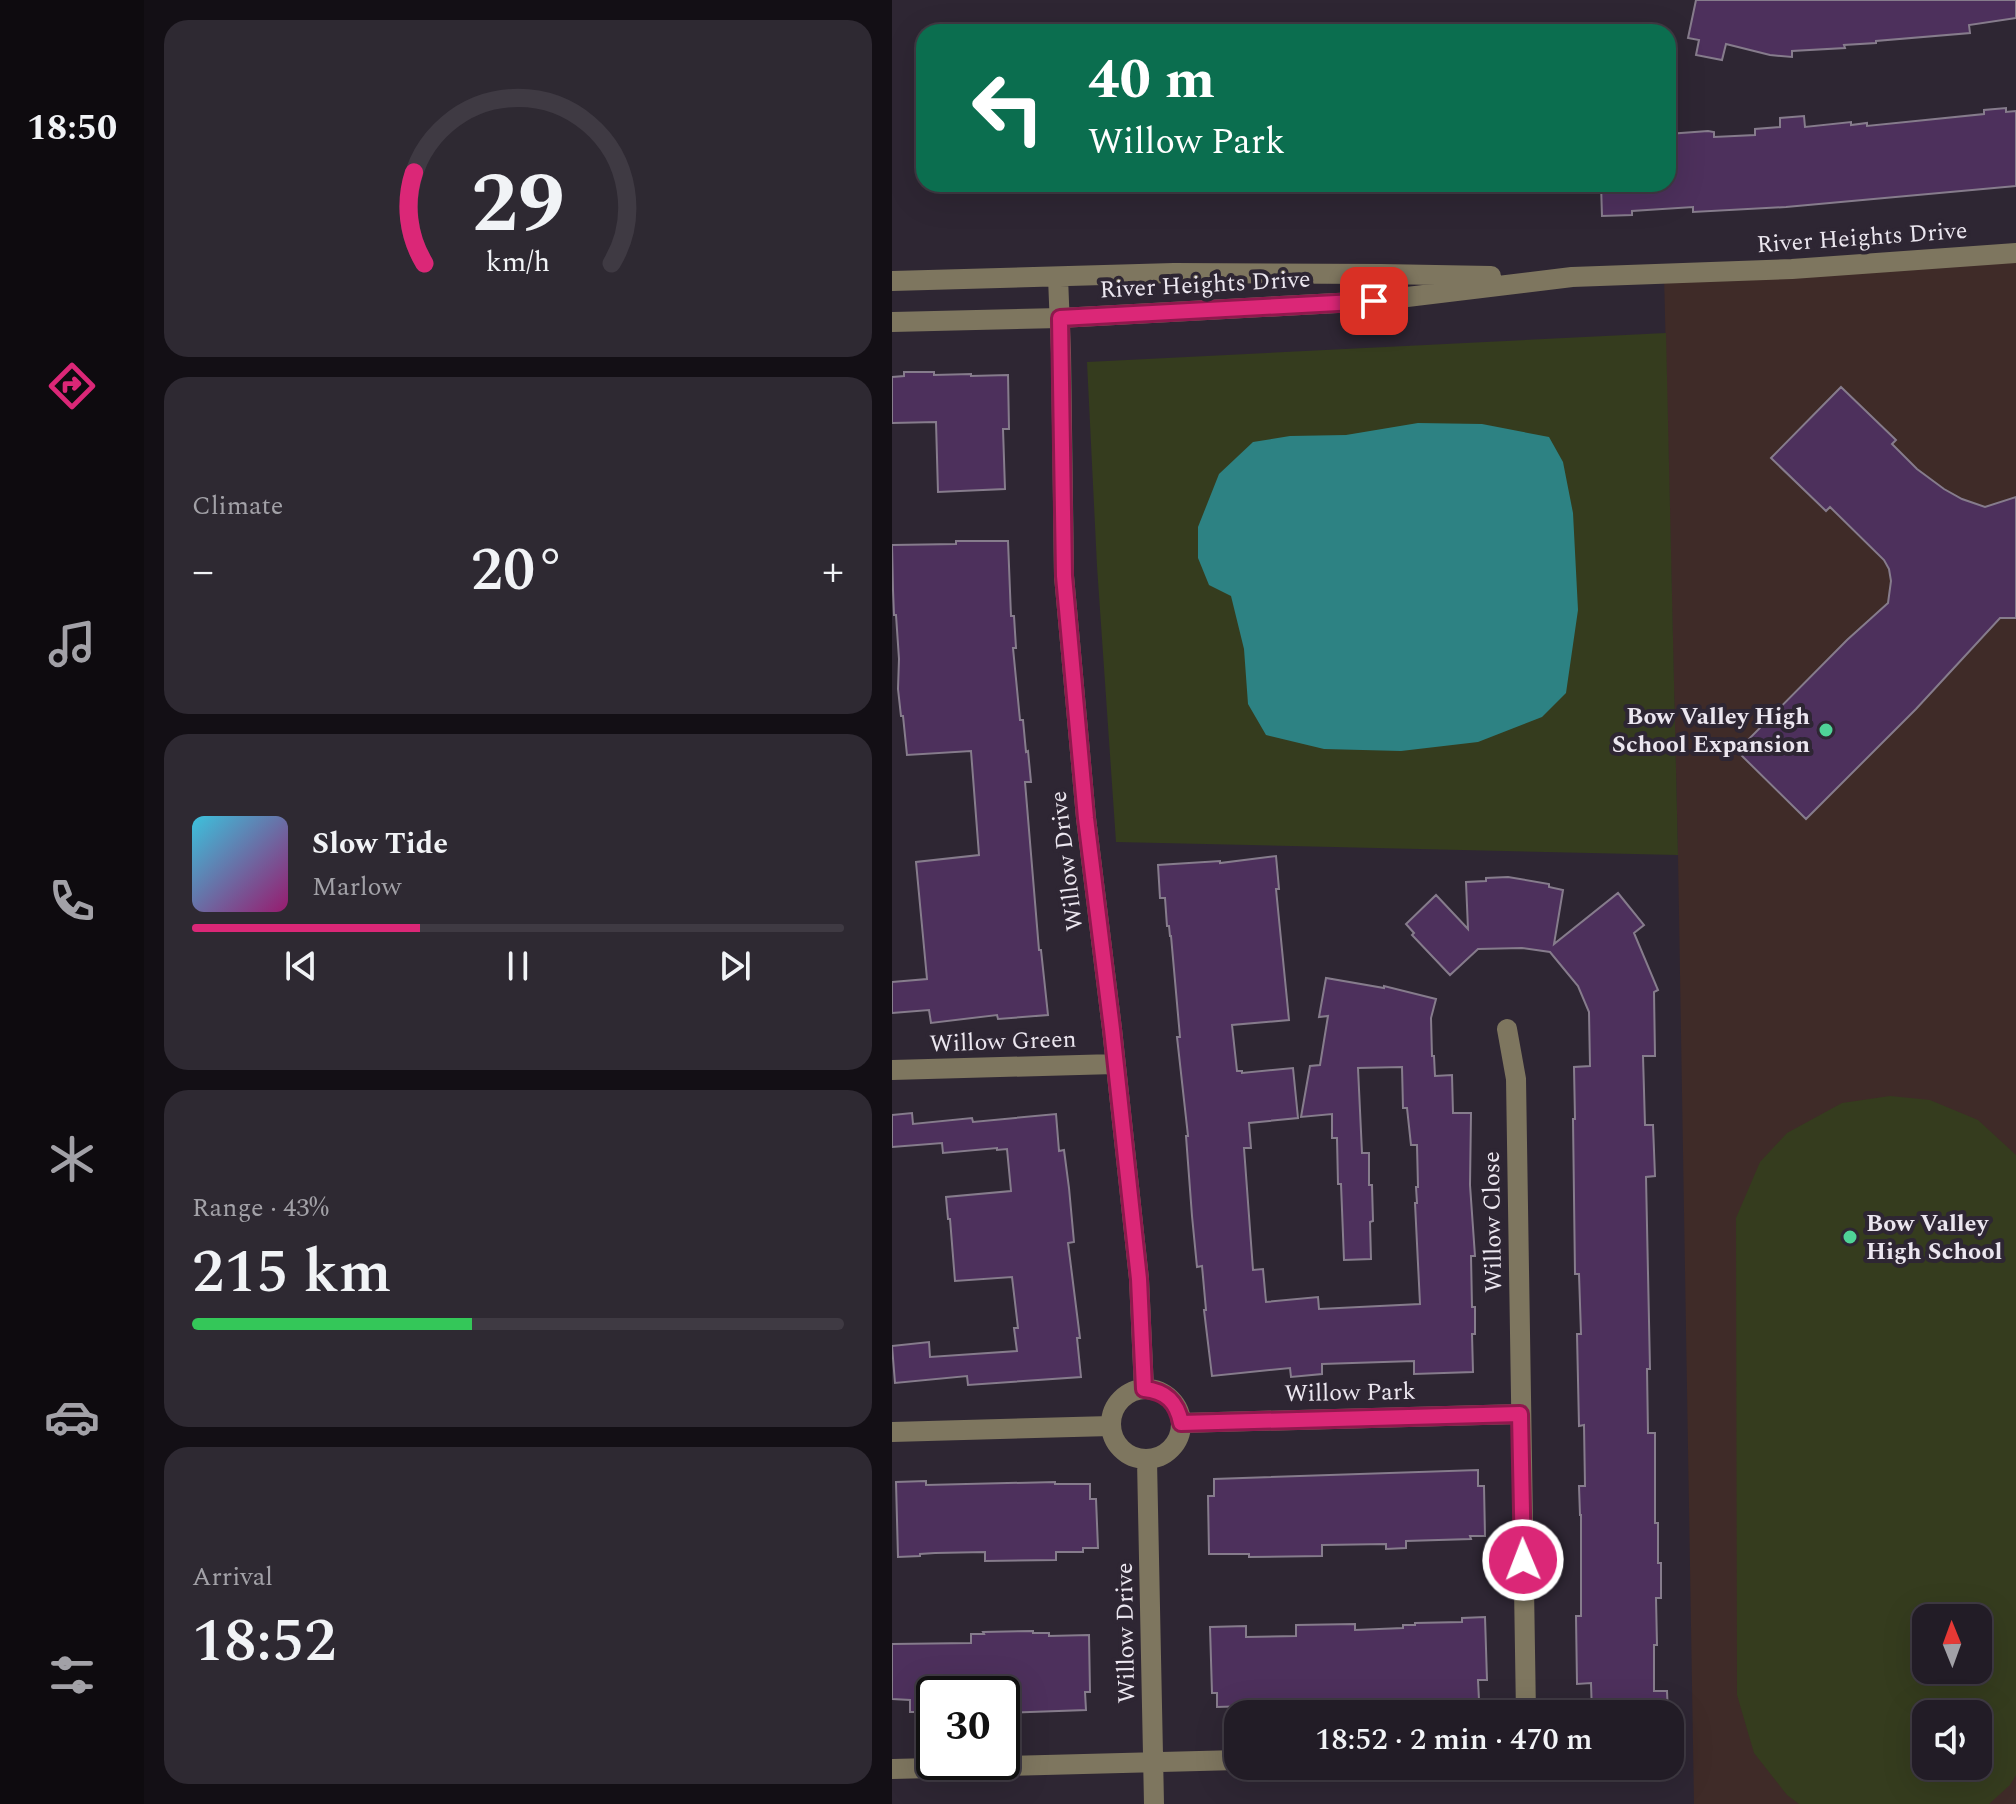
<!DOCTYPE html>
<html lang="en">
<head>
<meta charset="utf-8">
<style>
  body { margin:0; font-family:Spectral,serif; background:#2e2932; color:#f1f3f6; height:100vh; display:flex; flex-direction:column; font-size:30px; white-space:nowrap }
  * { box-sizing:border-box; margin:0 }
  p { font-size:26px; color:#a2a1a7 }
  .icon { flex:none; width:44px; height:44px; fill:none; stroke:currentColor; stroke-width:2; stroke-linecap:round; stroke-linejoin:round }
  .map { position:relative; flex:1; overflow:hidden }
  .panel { display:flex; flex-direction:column; gap:20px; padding:20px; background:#130f15; width:748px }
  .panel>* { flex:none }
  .top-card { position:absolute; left:24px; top:24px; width:760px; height:168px; border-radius:24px; box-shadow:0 8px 32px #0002,0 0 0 2px #3f3a43; background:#0b6e4f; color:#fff; overflow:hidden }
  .needle { width:52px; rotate:359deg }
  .buttons { position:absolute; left:1020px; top:1604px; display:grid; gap:16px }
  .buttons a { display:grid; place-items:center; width:80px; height:80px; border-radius:16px; background:#221c26; box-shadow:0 8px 32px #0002,0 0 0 2px #3f3a43; font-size:40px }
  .speed { position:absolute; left:24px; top:1676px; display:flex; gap:16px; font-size:40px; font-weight:700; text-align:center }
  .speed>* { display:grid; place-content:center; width:104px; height:104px; border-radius:50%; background:#221c26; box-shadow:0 8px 32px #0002,0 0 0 2px #3f3a43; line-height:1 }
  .speed .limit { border:4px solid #111; border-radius:12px; background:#fff; color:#111 }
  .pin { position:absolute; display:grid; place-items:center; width:68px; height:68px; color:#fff; margin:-34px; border-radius:16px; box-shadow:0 4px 12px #0006 }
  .me { position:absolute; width:88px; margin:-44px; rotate:359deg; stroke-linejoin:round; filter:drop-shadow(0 0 6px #0008) }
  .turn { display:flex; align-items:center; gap:28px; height:168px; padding:0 40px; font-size:36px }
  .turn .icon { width:104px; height:104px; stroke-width:2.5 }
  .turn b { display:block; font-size:56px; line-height:68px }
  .big { font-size:60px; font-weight:600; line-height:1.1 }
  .panel .tile { flex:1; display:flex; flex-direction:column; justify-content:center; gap:12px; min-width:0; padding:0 28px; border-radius:24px; background:#2e2932 }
  .panel .dial { align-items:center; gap:0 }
  .dial svg { height:208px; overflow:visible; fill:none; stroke:#3f3a43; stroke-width:7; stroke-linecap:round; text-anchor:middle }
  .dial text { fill:#f1f3f6; stroke:none }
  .song { display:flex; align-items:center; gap:24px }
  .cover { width:96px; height:96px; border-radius:12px; background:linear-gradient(135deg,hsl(190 70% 55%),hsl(320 70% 35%)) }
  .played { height:8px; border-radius:4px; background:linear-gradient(90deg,#db2777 35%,#3f3a43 35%) }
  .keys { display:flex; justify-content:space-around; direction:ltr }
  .heat { display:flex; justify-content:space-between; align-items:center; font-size:44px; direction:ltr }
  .charge { height:12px; border-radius:6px; background:linear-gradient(90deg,#34c759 43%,#3f3a43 0) }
  .trip { position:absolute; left:332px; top:1700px; width:460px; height:80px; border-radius:24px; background:#221c26; box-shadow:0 8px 32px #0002,0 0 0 2px #3f3a43; font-weight:600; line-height:80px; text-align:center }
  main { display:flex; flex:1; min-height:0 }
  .menu { display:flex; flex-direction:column; width:144px; justify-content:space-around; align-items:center; background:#0e0b0f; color:#a2a1a7 }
  .menu .icon { width:56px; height:56px }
  .menu .current { color:#db2777 }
  .menu b { font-size:36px; color:#f1f3f6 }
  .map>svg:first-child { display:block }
</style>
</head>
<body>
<main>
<nav class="menu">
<b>18:50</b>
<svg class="icon current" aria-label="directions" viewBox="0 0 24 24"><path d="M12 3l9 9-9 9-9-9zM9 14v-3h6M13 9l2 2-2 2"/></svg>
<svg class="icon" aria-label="music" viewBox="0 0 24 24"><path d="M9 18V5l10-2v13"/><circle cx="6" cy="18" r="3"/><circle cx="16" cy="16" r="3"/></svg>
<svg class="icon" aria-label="phone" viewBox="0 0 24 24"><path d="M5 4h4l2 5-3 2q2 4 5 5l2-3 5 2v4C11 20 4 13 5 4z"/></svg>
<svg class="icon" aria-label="climate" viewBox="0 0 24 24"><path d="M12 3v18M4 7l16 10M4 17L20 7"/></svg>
<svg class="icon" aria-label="car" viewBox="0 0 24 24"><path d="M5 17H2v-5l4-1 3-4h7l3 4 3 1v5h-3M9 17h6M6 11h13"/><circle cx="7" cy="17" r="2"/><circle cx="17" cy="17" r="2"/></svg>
<svg class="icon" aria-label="filters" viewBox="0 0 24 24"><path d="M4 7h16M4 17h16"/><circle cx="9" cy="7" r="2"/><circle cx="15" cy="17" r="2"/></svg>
</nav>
<section class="panel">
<div class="tile dial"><svg viewBox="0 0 100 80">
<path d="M14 69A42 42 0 1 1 86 69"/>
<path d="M14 69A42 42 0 0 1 10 34" stroke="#db2777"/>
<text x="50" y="56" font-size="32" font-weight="700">29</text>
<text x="50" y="72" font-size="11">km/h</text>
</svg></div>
<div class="tile"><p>Climate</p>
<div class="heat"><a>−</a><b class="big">20°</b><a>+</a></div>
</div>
<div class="tile">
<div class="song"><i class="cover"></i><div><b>Slow Tide</b><p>Marlow</p></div></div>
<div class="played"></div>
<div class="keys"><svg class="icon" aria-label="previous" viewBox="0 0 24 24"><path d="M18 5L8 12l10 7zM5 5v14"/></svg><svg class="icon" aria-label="pause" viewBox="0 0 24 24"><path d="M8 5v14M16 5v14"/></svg><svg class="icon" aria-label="next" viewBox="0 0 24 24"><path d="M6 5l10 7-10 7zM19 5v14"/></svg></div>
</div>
<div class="tile"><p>Range · 43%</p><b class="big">215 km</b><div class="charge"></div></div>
<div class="tile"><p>Arrival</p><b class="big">18:52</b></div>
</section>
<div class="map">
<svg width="1124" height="1804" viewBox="0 0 1124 1804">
  <rect width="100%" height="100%" fill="#2e2633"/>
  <path fill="#3f2b28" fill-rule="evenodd" d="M 1124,253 L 1124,1804 L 802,1804 L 786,855 L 772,274 ZM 1034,1618 L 1086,1618 L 1086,1670 L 1034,1670 ZM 1034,1714 L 1086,1714 L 1086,1766 L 1034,1766 Z"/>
  <path fill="#353c1e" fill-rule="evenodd" d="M 774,333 L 786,855 L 224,842 L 205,566 L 195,362 Z
    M 998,1096 L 1038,1100 L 1086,1120 L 1124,1155 L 1124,1775 L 1118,1785 L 1097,1804 L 907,1804 L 895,1795 L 862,1753 L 845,1695 L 844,1218 L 868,1162 L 895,1133 L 950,1103 ZM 1034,1618 L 1086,1618 L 1086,1670 L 1034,1670 ZM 1034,1714 L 1086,1714 L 1086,1766 L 1034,1766 Z"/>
  <path fill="#2d8283" d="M 526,423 L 590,424 L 657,437 L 671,462 L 681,513 L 686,610 L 674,693 L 650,717 L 586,742 L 509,751 L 432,749 L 374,735 L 356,704 L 352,649 L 339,596 L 317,585 L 306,558 L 306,527 L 327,474 L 361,442 L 398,436 L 454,435 Z"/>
  <path fill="#4d305c" stroke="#867c8c" stroke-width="2" d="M 804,0 L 1124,0 L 1124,18 L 1077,25 L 1078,33 L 984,41 L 984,43 L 952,45 L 953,48 L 900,51 L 900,57 L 878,55 L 834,44 L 830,60 L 804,55 L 807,40 L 796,38 Z
    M 1114,108 L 1114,112 L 1124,111 L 1124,186 L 894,207 L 801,212 L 801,207 L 740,211 L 740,215 L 710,216 L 709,184 L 776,184 L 776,134 L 816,131 L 822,132 L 822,137 L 863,135 L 863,129 L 888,127 L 888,118 L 912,116 L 913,127 L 959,122 L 959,125 L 975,123 L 975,126 L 1092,114 L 1092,110 Z
    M 12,372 L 42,372 L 42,375 L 79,374 L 79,376 L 116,375 L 117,429 L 111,429 L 113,489 L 46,492 L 44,422 L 0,423 L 0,377 L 12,376 Z
    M 949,387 L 1004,440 L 1000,444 L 1025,469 L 1052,489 L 1070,499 L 1093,507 L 1124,497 L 1124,618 L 1108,618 L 1024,709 L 914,819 L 845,751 L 955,640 L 996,603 L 999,581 L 997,569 L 992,560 L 938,507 L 934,511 L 879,458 Z
    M 64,541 L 116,541 L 119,616 L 122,616 L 124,648 L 121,648 L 128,720 L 131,720 L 134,752 L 136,751 L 139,782 L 133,782 L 147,950 L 149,950 L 156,1015 L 106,1019 L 105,1015 L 39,1023 L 37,1010 L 0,1013 L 0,982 L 35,979 L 24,862 L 87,855 L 79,751 L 15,755 L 11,716 L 9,716 L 6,689 L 7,659 L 4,615 L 2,615 L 1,590 L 0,545 L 64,544 Z
    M 384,856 L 387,889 L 384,889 L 397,1020 L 340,1025 L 345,1071 L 350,1071 L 350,1073 L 401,1068 L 406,1118 L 357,1123 L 359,1148 L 352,1148 L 361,1270 L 371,1269 L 374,1302 L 426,1297 L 427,1309 L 528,1304 L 523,1203 L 525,1203 L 524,1187 L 526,1187 L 525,1145 L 519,1145 L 515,1108 L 511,1108 L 510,1067 L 466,1068 L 470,1153 L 477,1153 L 477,1185 L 480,1185 L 481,1221 L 478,1222 L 479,1259 L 452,1260 L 449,1184 L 446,1184 L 445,1138 L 440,1138 L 440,1114 L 409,1117 L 418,1066 L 428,1065 L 436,1016 L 427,1017 L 434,978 L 492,988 L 492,986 L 544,999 L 539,1018 L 540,1056 L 542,1056 L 543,1076 L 560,1075 L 561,1113 L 579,1113 L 578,1185 L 583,1256 L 579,1256 L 580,1307 L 583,1307 L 583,1334 L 580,1334 L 581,1372 L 522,1374 L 522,1361 L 430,1364 L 430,1374 L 399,1377 L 398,1368 L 320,1376 L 312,1310 L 314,1310 L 310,1266 L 305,1267 L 300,1216 L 294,1136 L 296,1136 L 285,1037 L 288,1037 L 279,936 L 278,936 L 277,926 L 275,926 L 273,898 L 268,898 L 266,865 L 328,861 L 328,863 Z
    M 616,877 L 657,884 L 657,887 L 671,890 L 662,944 L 726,893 L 752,925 L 742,933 L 766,990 L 762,992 L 763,1056 L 751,1056 L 753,1125 L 761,1125 L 763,1176 L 754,1177 L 758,1369 L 755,1369 L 756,1433 L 763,1433 L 763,1523 L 766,1523 L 766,1563 L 769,1563 L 769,1598 L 764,1598 L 765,1645 L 762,1645 L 762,1691 L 775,1691 L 776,1714 L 700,1714 L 699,1683 L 685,1684 L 684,1616 L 689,1616 L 689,1515 L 688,1515 L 687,1486 L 693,1486 L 692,1425 L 687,1426 L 685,1334 L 689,1334 L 687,1274 L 683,1274 L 681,1119 L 683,1119 L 682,1067 L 698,1066 L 697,1012 L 686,986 L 658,952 L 630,948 L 586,949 L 558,975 L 520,935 L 522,933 L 514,924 L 544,895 L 576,929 L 574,882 L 594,881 L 594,878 Z
    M 20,1113 L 21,1124 L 80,1118 L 81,1122 L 164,1114 L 167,1151 L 172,1150 L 177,1188 L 182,1242 L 176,1243 L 188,1338 L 185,1338 L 189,1377 L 76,1385 L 75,1376 L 3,1383 L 0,1346 L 37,1342 L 38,1357 L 125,1351 L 122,1328 L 126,1328 L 120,1277 L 63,1281 L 58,1219 L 56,1219 L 54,1197 L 119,1191 L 115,1149 L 105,1150 L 105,1148 L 51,1153 L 50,1143 L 0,1147 L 0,1115 Z
    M 586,1470 L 586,1486 L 592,1486 L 593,1536 L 578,1536 L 579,1539 L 514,1541 L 514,1548 L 494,1549 L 494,1544 L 430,1545 L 430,1556 L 357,1557 L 357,1554 L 317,1554 L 316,1496 L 322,1496 L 322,1479 Z
    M 34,1481 L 34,1485 L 163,1482 L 163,1484 L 198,1484 L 198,1499 L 204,1499 L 206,1548 L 191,1548 L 191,1552 L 164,1552 L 164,1560 L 93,1561 L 93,1552 L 43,1553 L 28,1554 L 28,1556 L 6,1557 L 4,1482 Z
    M 593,1617 L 595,1680 L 586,1680 L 587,1700 L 513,1703 L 513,1701 L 392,1703 L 392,1705 L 325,1707 L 325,1693 L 320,1693 L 318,1627 L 354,1626 L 354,1637 L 404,1636 L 404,1625 L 463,1624 L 463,1630 L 511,1628 L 511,1625 L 523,1625 L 523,1623 L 570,1622 L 570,1618 Z
    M 141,1631 L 141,1633 L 157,1633 L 157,1636 L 197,1635 L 198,1692 L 193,1692 L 194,1710 L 110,1713 L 110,1694 L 42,1694 L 42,1712 L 18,1712 L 18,1700 L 0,1699 L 0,1644 L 79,1643 L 79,1634 L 92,1634 L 91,1632 Z"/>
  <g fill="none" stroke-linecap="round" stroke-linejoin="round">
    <path stroke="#7e765f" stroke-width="20" d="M 166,277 L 169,353 L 172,576 L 194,818 L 220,1029 L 247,1279 L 252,1389
      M 0,281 L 282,273 L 489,274 L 599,276
      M 0,322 L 168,318 L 482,301 L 680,277 L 900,269 L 1124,253
      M 615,1029 L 624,1079 L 634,1714
      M 0,1070 L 223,1064
      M219 1424a35 35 0 1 1 70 0a35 35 0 1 1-70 0Z
      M 289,1423 L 628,1414
      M 0,1432 L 219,1426
      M 255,1460 L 262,1804
      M 0,1769 L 346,1760"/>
  </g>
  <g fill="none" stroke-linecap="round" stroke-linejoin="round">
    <defs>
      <path id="route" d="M 482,301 L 168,318 L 172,576 L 194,818 L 220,1029 L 247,1279 L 252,1389 C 274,1391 285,1402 289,1423 L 628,1414 L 631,1560"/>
    </defs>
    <use href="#route" stroke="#8e194d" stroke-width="20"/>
    <use href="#route" stroke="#db2777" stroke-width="14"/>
  </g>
  <g fill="#4fd398" stroke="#2e2633" stroke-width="3">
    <circle cx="934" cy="730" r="8"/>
    <circle cx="958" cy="1237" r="8"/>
  </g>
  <g text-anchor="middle" stroke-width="8" stroke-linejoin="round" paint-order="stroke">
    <g font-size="24" fill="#ebe6ef" stroke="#2e2633">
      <text transform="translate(970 237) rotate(-4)" y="8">River Heights Drive</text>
      <text transform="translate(313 284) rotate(-3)" y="8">River Heights Drive</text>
      <text transform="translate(174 861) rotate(-97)" y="8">Willow Drive</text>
      <text transform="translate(111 1041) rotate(-2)" y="8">Willow Green</text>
      <text transform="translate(600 1222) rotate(-91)" y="8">Willow Close</text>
      <text transform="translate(458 1392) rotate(-1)" y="8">Willow Park</text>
      <text transform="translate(233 1633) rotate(-91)" y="8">Willow Drive</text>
    </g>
    <g font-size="24" font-weight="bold" fill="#ebe6ef" stroke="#2e2633" text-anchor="end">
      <text x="918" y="724">Bow Valley High<tspan x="918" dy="28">School Expansion</tspan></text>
      <text x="974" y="1231" text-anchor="start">Bow Valley<tspan x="974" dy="28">High School</tspan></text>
    </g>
  </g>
</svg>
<div class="buttons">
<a><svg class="needle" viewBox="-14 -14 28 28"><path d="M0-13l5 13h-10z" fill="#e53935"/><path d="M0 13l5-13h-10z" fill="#a2a1a7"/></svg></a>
<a><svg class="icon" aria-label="sound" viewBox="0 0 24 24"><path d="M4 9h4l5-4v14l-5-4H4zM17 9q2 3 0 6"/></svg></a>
</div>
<div class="speed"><div class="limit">30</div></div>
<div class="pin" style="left:482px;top:301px;background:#d93025"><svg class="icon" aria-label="arrive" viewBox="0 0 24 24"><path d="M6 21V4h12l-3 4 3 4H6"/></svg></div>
<svg class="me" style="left:631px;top:1560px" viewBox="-20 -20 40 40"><circle r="17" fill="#db2777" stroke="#fff" stroke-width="3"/><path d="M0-11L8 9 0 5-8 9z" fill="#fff"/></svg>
<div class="trip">18:52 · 2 min · 470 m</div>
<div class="top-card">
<div class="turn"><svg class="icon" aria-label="left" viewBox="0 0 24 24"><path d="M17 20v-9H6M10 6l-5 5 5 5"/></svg><div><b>40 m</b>Willow Park</div></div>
</div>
</div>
</main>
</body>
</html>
